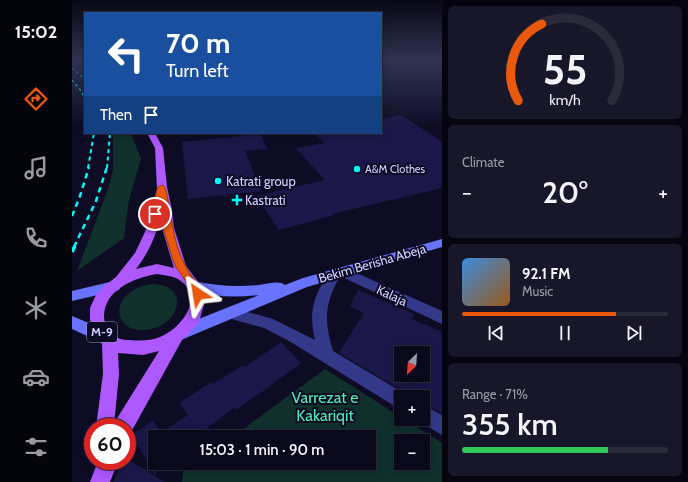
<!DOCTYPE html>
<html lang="en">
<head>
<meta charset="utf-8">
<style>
  body { margin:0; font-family:Cabin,sans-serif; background:#181729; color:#f1f3f6; height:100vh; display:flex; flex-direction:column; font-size:15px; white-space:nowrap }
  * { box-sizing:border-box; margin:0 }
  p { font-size:13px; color:#999aa3 }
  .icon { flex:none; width:22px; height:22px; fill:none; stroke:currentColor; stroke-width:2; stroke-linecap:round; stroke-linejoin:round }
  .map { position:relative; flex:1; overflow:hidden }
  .side { display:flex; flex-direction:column; gap:6px; padding:6px; background:#06050f; width:246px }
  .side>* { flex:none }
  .guide { position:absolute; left:12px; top:12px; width:298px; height:122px; border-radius:0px; box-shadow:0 2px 10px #0003,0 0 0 1px #2a2a3b; background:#1a4fa0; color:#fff; overflow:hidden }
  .needle { width:26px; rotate:205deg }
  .tools { position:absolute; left:322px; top:346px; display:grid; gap:8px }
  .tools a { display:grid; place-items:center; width:36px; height:36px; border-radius:0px; background:#0a091c; box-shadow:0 2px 10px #0003,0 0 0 1px #2a2a3b; font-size:20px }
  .speed { position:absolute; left:12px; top:418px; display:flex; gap:8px; font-size:20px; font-weight:700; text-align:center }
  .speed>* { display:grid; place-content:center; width:52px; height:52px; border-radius:50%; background:#0a091c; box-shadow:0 2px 10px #0003,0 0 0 1px #2a2a3b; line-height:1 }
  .speed .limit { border:6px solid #d22; background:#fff; color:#111 }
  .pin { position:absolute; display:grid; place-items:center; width:34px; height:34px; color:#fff; margin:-17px; border:2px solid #fff; border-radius:50%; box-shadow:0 1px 4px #0007 }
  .me { position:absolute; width:44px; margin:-22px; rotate:327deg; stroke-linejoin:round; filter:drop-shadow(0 0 3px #0008) }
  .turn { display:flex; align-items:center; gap:14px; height:84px; padding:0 16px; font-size:18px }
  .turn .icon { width:52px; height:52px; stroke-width:2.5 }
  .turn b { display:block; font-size:28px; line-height:34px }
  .then { display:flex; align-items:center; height:38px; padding:0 16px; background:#0003; gap:8px; font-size:15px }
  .big { font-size:30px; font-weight:600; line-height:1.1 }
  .side .widget { flex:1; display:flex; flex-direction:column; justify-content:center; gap:6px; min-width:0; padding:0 14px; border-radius:6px; background:#181729 }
  .side .dial { align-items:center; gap:0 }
  .dial svg { height:104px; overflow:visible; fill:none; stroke:#2a2a3b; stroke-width:7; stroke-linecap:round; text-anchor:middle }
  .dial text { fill:#f1f3f6; stroke:none }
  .song { display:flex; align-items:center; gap:12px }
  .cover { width:48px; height:48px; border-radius:6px; background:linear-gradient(135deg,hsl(210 70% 55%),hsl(30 70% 35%)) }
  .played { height:4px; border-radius:2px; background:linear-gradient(90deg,#ea580c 75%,#2a2a3b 75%) }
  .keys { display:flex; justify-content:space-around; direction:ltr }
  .heat { display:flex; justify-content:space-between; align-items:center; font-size:22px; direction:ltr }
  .charge { height:6px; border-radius:3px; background:linear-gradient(90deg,#34c759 71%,#2a2a3b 0) }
  .trip { position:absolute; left:76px; top:430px; width:228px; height:40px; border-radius:0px; background:#0a091c; box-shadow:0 2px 10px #0003,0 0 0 1px #2a2a3b; font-weight:600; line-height:40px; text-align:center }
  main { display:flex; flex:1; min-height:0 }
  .tab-bar { display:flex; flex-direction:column; width:72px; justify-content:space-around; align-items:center; background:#04040b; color:#999aa3 }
  .tab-bar .icon { width:28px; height:28px }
  .tab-bar .current { color:#ea580c }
  .tab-bar b { font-size:18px; color:#f1f3f6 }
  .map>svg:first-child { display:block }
</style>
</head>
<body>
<main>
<nav class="tab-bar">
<b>15:02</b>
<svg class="icon current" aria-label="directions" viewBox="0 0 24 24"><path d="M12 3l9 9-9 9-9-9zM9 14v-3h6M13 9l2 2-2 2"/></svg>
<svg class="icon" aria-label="music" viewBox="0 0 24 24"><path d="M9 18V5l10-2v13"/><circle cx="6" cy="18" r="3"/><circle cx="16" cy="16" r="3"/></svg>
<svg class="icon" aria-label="phone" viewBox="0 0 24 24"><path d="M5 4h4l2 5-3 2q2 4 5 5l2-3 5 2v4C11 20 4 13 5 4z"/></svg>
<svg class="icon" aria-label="climate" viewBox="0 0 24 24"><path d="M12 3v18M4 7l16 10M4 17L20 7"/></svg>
<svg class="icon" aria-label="car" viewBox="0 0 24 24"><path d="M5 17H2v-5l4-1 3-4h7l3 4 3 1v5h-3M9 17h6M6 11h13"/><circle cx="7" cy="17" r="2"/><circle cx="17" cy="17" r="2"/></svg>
<svg class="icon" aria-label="filters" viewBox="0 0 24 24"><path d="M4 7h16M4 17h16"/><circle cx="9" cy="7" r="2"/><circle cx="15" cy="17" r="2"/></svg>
</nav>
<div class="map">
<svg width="370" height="482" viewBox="0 0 370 482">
  <rect width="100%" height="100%" fill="#0e0c25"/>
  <path fill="#0f302b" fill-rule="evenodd" d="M 41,133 L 59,133 L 69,159 L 57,200 L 52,238 L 5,271 L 36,189 L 41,170 Z
    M 79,284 C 93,284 110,291 104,308 C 102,316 95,322 88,326 C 44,345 28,294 79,284 Z
    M 253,369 L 329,417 L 329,419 L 332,419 L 370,443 L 370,482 L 110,482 L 111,472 L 124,463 L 297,463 L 297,437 L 160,437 ZM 329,441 L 351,441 L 351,463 L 329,463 Z"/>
  <path fill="#1b1748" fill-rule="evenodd" d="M 329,115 L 370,142 L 370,188 L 260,214 L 262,215 L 207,230 L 184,196 L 253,180 L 224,148 L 252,143 L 242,133 L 309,133 L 309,119 Z
    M 189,134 L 195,149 L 173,151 L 189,191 L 116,199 L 110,142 Z
    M 286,290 L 342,314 L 340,319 L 370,332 L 370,413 L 351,404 L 351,397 L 337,397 L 336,394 L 267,353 L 292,313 L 278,307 ZM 329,353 L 351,353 L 351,375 L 329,375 Z
    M 209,342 L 229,363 L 187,394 L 163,410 L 162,408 L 127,434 L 126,432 L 121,437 L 83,437 L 83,463 L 89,463 L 83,476 L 60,435 L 81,420 L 89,433 L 116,415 L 108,403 L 139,382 L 140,384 L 172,365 L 173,367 Z
    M 55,459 L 93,482 L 41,482 L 51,461 L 55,461 Z"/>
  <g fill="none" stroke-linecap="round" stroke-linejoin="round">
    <path fill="#333988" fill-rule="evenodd" d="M 271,267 L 370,311 L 370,324 L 268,276 C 252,305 252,320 261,351 L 335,395 L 336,397 L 329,397 L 329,410 L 217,341 L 192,328 L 152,317 L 150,313 L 152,309 L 157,307 L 201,319 L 243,340 C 236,311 242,296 257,272 L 265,271 L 266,269 Z
      M 351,405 L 370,415 L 370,435 L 345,420 L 344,419 L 351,419 Z"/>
    <path fill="#6874ff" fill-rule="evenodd" d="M 370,239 L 370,247 L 235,287 L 109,340 L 104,338 L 101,333 L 104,328 L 187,295 C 163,298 140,297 117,290 L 115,286 L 117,282 L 122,281 C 144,286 165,287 187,285 C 195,284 207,280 213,285 L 231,278 Z
      M 42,281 L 47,282 L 49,286 L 47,290 L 0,301 L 0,291 Z
      M 0,316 L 38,332 L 41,337 L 38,342 L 33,344 L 0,329 Z"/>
    <path fill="#ae58ff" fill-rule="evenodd" d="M 75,133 L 83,133 L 91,148 L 95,187 L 100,210 L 102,228 L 114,266 L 130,287 L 133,301 L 127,322 L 115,336 L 110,340 L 58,434 L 55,435 L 55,427 L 24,427 L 31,374 L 30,344 L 20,328 L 18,319 L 18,308 L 24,295 L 31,287 L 44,277 L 63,253 L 73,232 L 85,189 L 83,148 ZM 90,211 L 90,228 L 102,268 L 85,264 L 64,269 C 78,251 85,233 90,211 ZM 85,274 C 91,275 100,276 106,279 C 134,296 110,328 88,337 C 78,341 68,341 58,340 C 54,340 50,340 46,338 C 38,334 32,326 32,316 C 33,289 62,278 85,274 ZM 87,351 L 44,420 L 42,425 L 47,374 L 46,353 L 71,355 Z
      M 26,461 L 46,461 L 38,482 L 18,482 Z"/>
    <path stroke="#00fcfa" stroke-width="1.5" stroke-dasharray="3 2.5" stroke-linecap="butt" d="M 0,68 L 13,79
      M 0,80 L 9,91 L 13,99"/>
    <path stroke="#00fcfa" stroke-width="2" stroke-dasharray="4 3.5" stroke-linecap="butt" d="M 16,168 L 22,133
      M 35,168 L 38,133"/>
    <path stroke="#00fcfa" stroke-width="2.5" stroke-dasharray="5.5 4.5" stroke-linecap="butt" d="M 0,216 L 8,196 L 17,167
      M 2,247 L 24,201 L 35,167"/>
    <path stroke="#00fcfa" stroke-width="3.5" stroke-dasharray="7 6" stroke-linecap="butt" d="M 0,252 L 3,246"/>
  </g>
  <linearGradient id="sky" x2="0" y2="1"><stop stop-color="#080714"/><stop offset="0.47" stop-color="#303451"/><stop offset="1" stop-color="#303451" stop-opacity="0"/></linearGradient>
  <rect width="370" height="127" fill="url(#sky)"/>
  <path fill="#ea580c" stroke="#983908" d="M 90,185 L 93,187 C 100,213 100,242 113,265 C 118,276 126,283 131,294 L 129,297 L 122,297 L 118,287 L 104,267 L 101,260 L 91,228 L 89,204 L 86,216 L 83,216 L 78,214 L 86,187 Z"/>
  <g fill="#00fcfa" stroke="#0e0c25" stroke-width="1.5">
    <circle cx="285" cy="169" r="4"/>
    <circle cx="146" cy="181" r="4"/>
    <path d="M163 194h4v4h4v4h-4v4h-4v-4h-4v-4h4z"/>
  </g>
  <g text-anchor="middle" stroke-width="4" stroke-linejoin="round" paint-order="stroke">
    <g font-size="11" fill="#d1d1ff" stroke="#0e0c25" text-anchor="start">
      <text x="293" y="173">A&amp;M Clothes</text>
    </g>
    <rect fill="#0e0c25" stroke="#9696be" stroke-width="1" x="15" y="322" width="30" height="20" rx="3"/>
    <g font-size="12" font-weight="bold" fill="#d1d1ff">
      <text x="30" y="336">M-9</text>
    </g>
    <g font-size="13" fill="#d1d1ff" stroke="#0e0c25" text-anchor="start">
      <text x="154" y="186">Katrati group</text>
      <text x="173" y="205">Kastrati</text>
    </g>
    <g font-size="13" fill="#d1d1ff" stroke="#0e0c25">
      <text transform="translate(300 263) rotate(-16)" y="5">Bekim Berisha Abeja</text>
      <text transform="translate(320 295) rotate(25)" y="5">Kalaja</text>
    </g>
    <g font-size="16" fill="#52eab3" stroke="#0e0c25">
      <text x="253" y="403">Varrezat e<tspan x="253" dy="18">Kakariqit</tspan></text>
    </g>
  </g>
</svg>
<div class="tools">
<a><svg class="needle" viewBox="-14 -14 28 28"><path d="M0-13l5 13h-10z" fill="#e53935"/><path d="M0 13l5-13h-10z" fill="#999aa3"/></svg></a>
<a>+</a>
<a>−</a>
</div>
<div class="speed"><div class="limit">60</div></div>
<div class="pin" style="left:83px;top:214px;background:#d93025"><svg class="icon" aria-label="arrive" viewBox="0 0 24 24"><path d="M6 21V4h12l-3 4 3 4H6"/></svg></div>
<svg class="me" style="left:126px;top:294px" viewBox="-20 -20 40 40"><path d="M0-17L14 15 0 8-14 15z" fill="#ea580c" stroke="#fff" stroke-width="4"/></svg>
<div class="trip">15:03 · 1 min · 90 m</div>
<div class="guide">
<div class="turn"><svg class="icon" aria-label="left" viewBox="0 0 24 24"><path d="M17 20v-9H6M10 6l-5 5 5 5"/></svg><div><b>70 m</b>Turn left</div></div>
<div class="then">Then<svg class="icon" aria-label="arrive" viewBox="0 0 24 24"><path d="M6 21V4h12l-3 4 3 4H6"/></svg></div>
</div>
</div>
<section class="side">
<div class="widget dial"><svg viewBox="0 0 100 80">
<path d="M14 69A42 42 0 1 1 86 69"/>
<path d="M14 69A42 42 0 0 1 32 10" stroke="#ea580c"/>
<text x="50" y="56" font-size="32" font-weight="700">55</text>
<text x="50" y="72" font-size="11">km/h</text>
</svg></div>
<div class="widget"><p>Climate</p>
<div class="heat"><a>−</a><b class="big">20°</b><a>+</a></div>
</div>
<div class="widget">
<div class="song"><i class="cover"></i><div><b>92.1 FM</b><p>Music</p></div></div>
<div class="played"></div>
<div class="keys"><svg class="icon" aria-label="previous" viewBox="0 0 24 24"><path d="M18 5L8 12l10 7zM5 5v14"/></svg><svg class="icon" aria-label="pause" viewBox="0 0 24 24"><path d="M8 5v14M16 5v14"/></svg><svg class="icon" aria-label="next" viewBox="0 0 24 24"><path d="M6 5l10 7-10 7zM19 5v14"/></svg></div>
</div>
<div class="widget"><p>Range · 71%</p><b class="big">355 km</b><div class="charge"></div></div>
</section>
</main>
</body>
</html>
